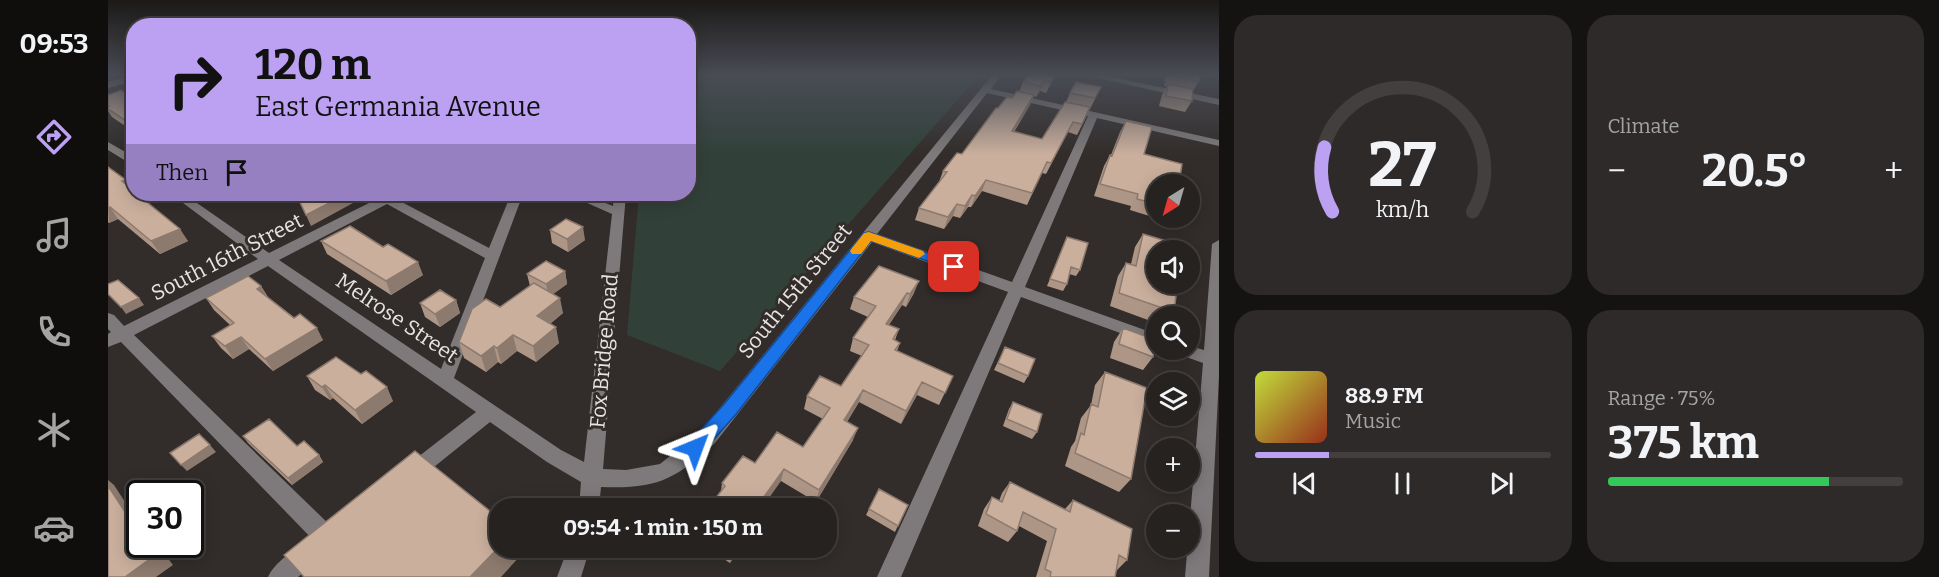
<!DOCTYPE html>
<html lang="en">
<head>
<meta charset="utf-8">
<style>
  body { margin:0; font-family:Bitter,serif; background:#2e2a29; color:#f1f3f6; height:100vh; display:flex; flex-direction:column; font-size:22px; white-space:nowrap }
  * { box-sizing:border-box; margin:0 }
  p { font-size:20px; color:#a4a4a5 }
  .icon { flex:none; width:33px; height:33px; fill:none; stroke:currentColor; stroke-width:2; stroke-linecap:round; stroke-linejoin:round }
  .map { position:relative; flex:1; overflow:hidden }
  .side { display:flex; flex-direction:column; gap:15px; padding:15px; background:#151312; width:720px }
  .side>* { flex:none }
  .guide { position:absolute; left:18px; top:18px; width:570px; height:183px; border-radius:24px; box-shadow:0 3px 15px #0003,0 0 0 2px #423f3e; background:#bca0f2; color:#111; overflow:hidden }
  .needle { width:39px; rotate:217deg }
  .fabs { position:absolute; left:1038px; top:174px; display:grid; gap:12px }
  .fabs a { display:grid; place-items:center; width:54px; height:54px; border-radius:50%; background:#262220; box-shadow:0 3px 15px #0003,0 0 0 2px #423f3e; font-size:30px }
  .speed { position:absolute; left:18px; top:480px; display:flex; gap:12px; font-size:30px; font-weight:700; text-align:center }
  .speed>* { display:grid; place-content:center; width:78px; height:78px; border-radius:50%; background:#262220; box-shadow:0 3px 15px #0003,0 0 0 2px #423f3e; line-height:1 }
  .speed .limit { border:3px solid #111; border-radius:9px; background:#fff; color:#111 }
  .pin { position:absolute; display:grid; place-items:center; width:51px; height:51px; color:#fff; margin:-26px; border-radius:12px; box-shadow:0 3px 9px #0006 }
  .me { position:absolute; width:66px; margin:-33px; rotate:44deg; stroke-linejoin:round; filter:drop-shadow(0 0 4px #0008) }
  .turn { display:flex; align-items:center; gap:21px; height:126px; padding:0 30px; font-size:27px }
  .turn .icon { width:78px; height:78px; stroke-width:2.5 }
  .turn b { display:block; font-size:42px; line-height:51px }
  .then { display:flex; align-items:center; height:57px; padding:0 30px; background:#0003; gap:12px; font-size:22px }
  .big { font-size:45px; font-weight:700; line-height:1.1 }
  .side .card { flex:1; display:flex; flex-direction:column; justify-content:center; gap:9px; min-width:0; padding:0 21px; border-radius:24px; background:#2e2a29 }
  .side .dial { align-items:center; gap:0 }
  .dial svg { height:156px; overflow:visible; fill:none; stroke:#423f3e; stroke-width:7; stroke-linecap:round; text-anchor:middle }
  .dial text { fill:#f1f3f6; stroke:none }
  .song { display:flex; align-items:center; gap:18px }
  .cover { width:72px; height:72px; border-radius:9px; background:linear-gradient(135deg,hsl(70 70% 55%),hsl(10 70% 35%)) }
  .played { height:6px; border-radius:3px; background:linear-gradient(90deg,#bca0f2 25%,#423f3e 25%) }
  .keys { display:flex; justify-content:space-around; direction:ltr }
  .heat { display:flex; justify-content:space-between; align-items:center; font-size:33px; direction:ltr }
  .charge { height:9px; border-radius:4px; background:linear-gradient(90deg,#34c759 75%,#423f3e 0) }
  .side .tiles { flex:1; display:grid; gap:15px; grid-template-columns:repeat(2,1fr) }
  .trip { position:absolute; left:381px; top:498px; width:348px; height:60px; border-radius:24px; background:#262220; box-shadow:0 3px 15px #0003,0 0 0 2px #423f3e; font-weight:700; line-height:60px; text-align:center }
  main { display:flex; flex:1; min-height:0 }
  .tab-bar { display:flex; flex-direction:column; width:108px; justify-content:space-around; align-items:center; background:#0f0e0d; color:#a4a4a5 }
  .tab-bar .icon { width:42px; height:42px }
  .tab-bar .selected { color:#bca0f2 }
  .tab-bar b { font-size:27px; color:#f1f3f6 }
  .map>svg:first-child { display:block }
</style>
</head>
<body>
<main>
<nav class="tab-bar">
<b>09:53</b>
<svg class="icon selected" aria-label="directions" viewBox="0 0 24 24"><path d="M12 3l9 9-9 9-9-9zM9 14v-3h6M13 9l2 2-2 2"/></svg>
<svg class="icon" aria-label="music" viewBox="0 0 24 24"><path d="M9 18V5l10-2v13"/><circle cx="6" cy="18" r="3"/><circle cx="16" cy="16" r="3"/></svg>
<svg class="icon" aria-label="phone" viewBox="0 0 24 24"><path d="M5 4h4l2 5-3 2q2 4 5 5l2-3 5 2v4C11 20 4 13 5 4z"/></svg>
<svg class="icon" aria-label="climate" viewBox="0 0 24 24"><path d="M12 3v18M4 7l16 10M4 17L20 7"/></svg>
<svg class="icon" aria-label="car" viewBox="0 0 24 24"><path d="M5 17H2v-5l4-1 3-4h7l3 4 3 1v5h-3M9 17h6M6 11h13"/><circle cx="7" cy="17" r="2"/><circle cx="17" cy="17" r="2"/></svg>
</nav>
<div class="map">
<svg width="1111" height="577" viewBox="0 0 1111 577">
  <rect width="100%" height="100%" fill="#322d2a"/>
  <path fill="#314139" d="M 581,74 L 872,74 L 612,371 L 519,335 L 531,194 L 580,194 Z"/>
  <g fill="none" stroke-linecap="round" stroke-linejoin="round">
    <path fill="#7e7a7b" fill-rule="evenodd" d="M 885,74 L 894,74 L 883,89 L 1111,140 L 1111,146 L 989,118 L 917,287 L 1048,334 L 1048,346 L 913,297 L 793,577 L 769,577 L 900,292 L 764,242 L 607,443 C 566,480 550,489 493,487 L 491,508 L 471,508 L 473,482 L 439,462 L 382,422 L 311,479 L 304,482 L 297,479 L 294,473 L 297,467 L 368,412 L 160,266 L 26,335 L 227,530 L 230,538 L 227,546 L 219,549 L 211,546 L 13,342 L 0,347 L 0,334 L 3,332 L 0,329 L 0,313 L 6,315 L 16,326 L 150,259 L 63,194 L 76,194 L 161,253 L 269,199 L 266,194 L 295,194 L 288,199 L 381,248 L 403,194 L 415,194 L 346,378 L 453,450 L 476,462 L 504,214 L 459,194 L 475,194 L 505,206 L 506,194 L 518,194 L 495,469 L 518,470 L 552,464 L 593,431 ZM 879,93 L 980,116 L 904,282 L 769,234 ZM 279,204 L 377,258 L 333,369 L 171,260 Z
      M 972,74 L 988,74 L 1111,99 L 1111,105 Z
      M 26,75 L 26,81 L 0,88 L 0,82 Z
      M 0,142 L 26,157 L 26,166 L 0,150 Z
      M 1111,240 L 1111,376 L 1101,577 L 1077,577 L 1095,363 L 1070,354 L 1068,350 L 1082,350 L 1082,346 L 1096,350 L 1104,244 Z
      M 200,543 L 208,546 L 211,554 L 208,562 L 190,577 L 160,577 C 166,563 186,549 200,543 Z
      M 460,548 L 482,548 L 473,577 L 449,577 Z"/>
  </g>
  <path fill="#ae9687" d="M 948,74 L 938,93 L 932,91 L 928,97 L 926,96 L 922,105 L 906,132 L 934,139 L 958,102 L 962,93 L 993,87 L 969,135 L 960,132 L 938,174 L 934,173 L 919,205 L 874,191 L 863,207 L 860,207 L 852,218 L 845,216 L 836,229 L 807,220 L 811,208 L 831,182 L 835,171 L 854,154 L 890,108 L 911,92 L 915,82 Z
    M 1058,74 L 1092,74 L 1091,81 L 1085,91 L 1084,101 L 1077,112 L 1051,106 L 1054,95 L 1059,86 L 1056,86 L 1058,81 L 1056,81 Z
    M 26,93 L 26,132 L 4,117 L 0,111 L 0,95 Z
    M 1018,121 L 1036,154 L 1048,184 L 1048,218 L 1068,218 L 1067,219 L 1064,218 L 1061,222 L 1022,210 L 1023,206 L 986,196 L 996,166 L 1002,155 L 1003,155 L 1012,132 Z
    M 0,167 L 18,180 L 25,190 L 80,241 L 52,254 L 10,219 L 1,223 L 0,222 Z
    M 442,230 L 477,240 L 460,252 L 444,243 Z
    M 1035,234 L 1053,291 L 1066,312 L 1063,316 L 1048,316 L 1048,323 L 1002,306 L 1010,276 L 1018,263 L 1023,264 L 1027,247 Z
    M 959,237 L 972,270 L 968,276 L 961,274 L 959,284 L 955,291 L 939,286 Z
    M 213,241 L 275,247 L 315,275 L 283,295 L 219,254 Z
    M 771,266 L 806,293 L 798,307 L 794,305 L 781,325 L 791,329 L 787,340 L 792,343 L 789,351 L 845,376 L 831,405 L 809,395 L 793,424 L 751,402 L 739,422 L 745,440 L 708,502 L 673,481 L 613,491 L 614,483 L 647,463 L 695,447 L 715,419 L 696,409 L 699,396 L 733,386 L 754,356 L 742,351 L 745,338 L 760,317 L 742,309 L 746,297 Z
    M 457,271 L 459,284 L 445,294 L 455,313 L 442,324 L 451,343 L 428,362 L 409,351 L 393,364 L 390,362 L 378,372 L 356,358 L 351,342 L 392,307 L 422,286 L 419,274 Z
    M 153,286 L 160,297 L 215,340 L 165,371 L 141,349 L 125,359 L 113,348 L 104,336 L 123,326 L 106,310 L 98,298 Z
    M 348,300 L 352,313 L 332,327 L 317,317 L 312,303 Z
    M 1015,328 L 1045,357 L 1035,370 L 1002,358 L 1006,342 Z
    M 897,347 L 920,376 L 916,383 L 886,370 Z
    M 997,372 L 1023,479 L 1011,492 L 957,466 L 963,447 L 967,441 L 973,418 L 983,405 L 987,385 Z
    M 253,374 L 285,401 L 254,424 L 225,398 L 222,400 L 207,390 L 199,376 Z
    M 905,402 L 929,432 L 924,439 L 895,426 L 901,409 Z
    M 135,436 L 189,446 L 211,455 L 215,462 L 184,485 L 140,443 Z
    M 902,482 L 957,509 L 965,500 L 1019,560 L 1008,571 L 1007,577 L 928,577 L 939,541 L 911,526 L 909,531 L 900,542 L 870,526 L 876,509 L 884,497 L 891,501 L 894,493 Z
    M 800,505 L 787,532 L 758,515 L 761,509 Z
    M 599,548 L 632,548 L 622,563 Z"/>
  <path fill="#8d7a6e" d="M 936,81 L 932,91 L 928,97 L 932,86 Z
    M 926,95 L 922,105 L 899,142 L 904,131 Z
    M 18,180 L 26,192 L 14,181 Z
    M 878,180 L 874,191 L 863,207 L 867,196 Z
    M 235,194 L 249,194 L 242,197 L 245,203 L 203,226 L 198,215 Z
    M 864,195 L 860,207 L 852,218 L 857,206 Z
    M 849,204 L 845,216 L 836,229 L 840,217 Z
    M 2,207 L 10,219 L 1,223 L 0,208 Z
    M 475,227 L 477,240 L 460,252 L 459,239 Z
    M 72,229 L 80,241 L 52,254 L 43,241 Z
    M 310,262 L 315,275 L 283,295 L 278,281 Z
    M 457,271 L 459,284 L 441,297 L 438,284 Z
    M 811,281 L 806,293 L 798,307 L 802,294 Z
    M 153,286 L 160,298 L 149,289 Z
    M 799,293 L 794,305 L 773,336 L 778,324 Z
    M 31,298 L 36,305 L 18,314 L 13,307 Z
    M 452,298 L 455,313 L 432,332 L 429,316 Z
    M 348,300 L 352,313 L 332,327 L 327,314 Z
    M 448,327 L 451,343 L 428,362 L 425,346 Z
    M 209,328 L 215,340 L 165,371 L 157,359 Z
    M 405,335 L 409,351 L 393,364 L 389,348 Z
    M 133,337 L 141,349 L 125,359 L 117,346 Z
    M 386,346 L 390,362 L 378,372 L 373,356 Z
    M 814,382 L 809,395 L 793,424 L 798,411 Z
    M 217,385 L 225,398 L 222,400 L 214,387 Z
    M 279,387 L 285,401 L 254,424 L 247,410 Z
    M 755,390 L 751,402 L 732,433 L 736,420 Z
    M 750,428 L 745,440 L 708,502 L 711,490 Z
    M 102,445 L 108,452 L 79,471 L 73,465 Z
    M 211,455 L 215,462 L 184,485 L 180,478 Z
    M 676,469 L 673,481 L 654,508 L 648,508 Z
    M 0,480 L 6,485 L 32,525 L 32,532 L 29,530 L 0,486 Z
    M 44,544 L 49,544 L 65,565 L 48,577 L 17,577 Z
    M 392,546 L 392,548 L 412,548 L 414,554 L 393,577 L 362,577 Z
    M 627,548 L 632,548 L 622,563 L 624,552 Z"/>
  <path fill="#caaf9d" stroke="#8d7a6e" stroke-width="1.5" d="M 921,74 L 947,74 L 943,82 L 936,81 L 932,86 L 915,82 Z
    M 1063,74 L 1092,74 L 1091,81 L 1062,75 Z
    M 968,82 L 993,87 L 987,98 L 962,93 Z
    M 1060,84 L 1085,89 L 1084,101 L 1058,96 Z
    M 13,90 L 19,94 L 24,92 L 26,93 L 26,126 L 0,109 L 0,107 L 1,106 L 0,106 L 0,95 Z
    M 909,91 L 926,95 L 904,131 L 934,139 L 957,102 L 982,107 L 974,124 L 965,122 L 943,163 L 939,162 L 924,193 L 878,180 L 867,196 L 864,195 L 857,206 L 849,204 L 840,217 L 811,208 L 839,172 L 835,171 L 849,153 L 854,154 L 888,108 L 890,108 L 899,97 L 904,98 Z
    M 1018,121 L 1044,127 L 1036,154 L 1074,164 L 1071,184 L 1048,184 L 1048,204 L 1029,199 L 1030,194 L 992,184 L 1002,155 L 1004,156 Z
    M 0,167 L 18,180 L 14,181 L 26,191 L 26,194 L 29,194 L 72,229 L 43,241 L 2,207 L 0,208 Z
    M 188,194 L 239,194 L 198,215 Z
    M 458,219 L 475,227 L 459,239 L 442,230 Z
    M 242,226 L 275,247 L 280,244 L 310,262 L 278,281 L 213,241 Z
    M 1035,234 L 1062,242 L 1060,250 L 1048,250 L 1048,284 L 1055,284 L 1053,291 L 1068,296 L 1066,312 L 1011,293 L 1018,263 L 1028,266 Z
    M 959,237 L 980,243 L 972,270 L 963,267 L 959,284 L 942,279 Z
    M 438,261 L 457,271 L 438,284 L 419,274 Z
    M 771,266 L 811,281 L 802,294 L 799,293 L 778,324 L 791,329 L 785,339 L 792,343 L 787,350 L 845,376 L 837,393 L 814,382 L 798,411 L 755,390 L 736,420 L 750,428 L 711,490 L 676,469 L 648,508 L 600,508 L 617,486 L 614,483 L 635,456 L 647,463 L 669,432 L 695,447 L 722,408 L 699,396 L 712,376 L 733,386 L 761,345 L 745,338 L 768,306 L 746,297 Z
    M 140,276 L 153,286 L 149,289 L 186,318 L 192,314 L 209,328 L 157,359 L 133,337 L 117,346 L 104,336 L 126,323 L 98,298 Z
    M 10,280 L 31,298 L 13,307 L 0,294 L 0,284 Z
    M 426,283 L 452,298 L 429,316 L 448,327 L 425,346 L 405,335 L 389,348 L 386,346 L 373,356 L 351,342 L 364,309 L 378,299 L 392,307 Z
    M 332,290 L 348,300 L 327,314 L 312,303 Z
    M 1015,328 L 1048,340 L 1045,357 L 1011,344 Z
    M 897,347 L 927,359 L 920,376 L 890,363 Z
    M 228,357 L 253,374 L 258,371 L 279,387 L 247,410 L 217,385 L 214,387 L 199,376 Z
    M 997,372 L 1039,388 L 1023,479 L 967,453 L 973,433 L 976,435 L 983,404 L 990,407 Z
    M 905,402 L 934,414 L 929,432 L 899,419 Z
    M 161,419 L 189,446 L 196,441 L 211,455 L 180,478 L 135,436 Z
    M 91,434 L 102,445 L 73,465 L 62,453 Z
    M 307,451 L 392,519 L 392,546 L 362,577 L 196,577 L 176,555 Z
    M 902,482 L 962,512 L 965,500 L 1024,529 L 1019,560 L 1011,555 L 1007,577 L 942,577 L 943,572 L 937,569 L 948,529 L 915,512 L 909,531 L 878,514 L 884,497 L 894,502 Z
    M 0,486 L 29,530 L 32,528 L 32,544 L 44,544 L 50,553 L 17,577 L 0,577 Z
    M 771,489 L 800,505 L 790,526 L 761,509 Z
    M 617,548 L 627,548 L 624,552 Z"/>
  <linearGradient id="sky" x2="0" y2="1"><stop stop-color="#1c1917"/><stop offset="0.48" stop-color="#494c55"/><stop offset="1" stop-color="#494c55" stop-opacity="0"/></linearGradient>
  <rect width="1111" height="155" fill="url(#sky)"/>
  <path fill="#1a73e8" stroke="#114b97" stroke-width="1.5" d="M 761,232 L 851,264 L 853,267 L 851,269 L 842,269 L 763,241 L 629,413 L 593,454 L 587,456 L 581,454 L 578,448 L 581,443 L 617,403 L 756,233 Z"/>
  <path fill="#f59e0b" d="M 761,232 L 815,251 L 817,254 L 811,258 L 763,241 L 753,254 L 744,254 L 742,251 L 744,248 L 756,233 Z"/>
  <g text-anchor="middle" stroke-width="6" stroke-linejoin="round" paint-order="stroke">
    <g font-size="21" fill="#e7e4e2" stroke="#322d2a">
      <text transform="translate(119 257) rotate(-27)" y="7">South 16th Street</text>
      <text transform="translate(687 291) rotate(-51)" y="7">South 15th Street</text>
      <text transform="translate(289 318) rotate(34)" y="7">Melrose Street</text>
      <text transform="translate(496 351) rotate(-85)" y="7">Fox Bridge Road</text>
    </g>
  </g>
</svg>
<div class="fabs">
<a><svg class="needle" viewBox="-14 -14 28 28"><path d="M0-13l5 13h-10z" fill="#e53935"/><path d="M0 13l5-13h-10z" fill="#a4a4a5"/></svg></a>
<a><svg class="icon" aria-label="sound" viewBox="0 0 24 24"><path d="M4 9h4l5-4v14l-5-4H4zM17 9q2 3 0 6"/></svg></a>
<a><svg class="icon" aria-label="search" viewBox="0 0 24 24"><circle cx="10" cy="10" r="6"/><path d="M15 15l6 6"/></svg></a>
<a><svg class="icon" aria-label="layers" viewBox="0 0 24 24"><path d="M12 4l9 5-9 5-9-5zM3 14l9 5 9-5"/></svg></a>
<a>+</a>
<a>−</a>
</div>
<div class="speed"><div class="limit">30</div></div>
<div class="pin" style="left:846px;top:267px;background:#d93025"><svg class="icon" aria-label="arrive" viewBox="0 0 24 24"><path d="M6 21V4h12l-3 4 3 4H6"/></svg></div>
<svg class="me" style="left:587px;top:448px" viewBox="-20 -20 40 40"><path d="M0-17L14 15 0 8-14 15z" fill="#1a73e8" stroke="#fff" stroke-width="4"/></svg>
<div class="trip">09:54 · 1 min · 150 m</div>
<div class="guide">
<div class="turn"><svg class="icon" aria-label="right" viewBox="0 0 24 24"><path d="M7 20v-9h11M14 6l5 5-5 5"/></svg><div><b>120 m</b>East Germania Avenue</div></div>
<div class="then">Then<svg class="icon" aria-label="arrive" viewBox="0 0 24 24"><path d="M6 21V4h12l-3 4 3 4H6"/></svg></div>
</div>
</div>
<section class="side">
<div class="tiles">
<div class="card dial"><svg viewBox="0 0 100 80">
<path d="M14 69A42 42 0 1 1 86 69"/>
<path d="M14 69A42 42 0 0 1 10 36" stroke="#bca0f2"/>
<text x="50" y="56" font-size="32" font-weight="700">27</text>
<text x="50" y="72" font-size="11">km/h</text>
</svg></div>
<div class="card"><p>Climate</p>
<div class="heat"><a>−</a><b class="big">20.5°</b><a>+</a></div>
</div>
<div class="card">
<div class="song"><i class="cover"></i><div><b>88.9 FM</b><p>Music</p></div></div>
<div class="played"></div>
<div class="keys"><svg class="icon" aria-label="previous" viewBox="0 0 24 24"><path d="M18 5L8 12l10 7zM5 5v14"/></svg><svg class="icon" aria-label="pause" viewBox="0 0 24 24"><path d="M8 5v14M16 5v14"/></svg><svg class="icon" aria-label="next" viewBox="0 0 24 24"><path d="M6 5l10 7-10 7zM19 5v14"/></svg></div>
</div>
<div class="card"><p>Range · 75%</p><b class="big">375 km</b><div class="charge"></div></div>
</div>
</section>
</main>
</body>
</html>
